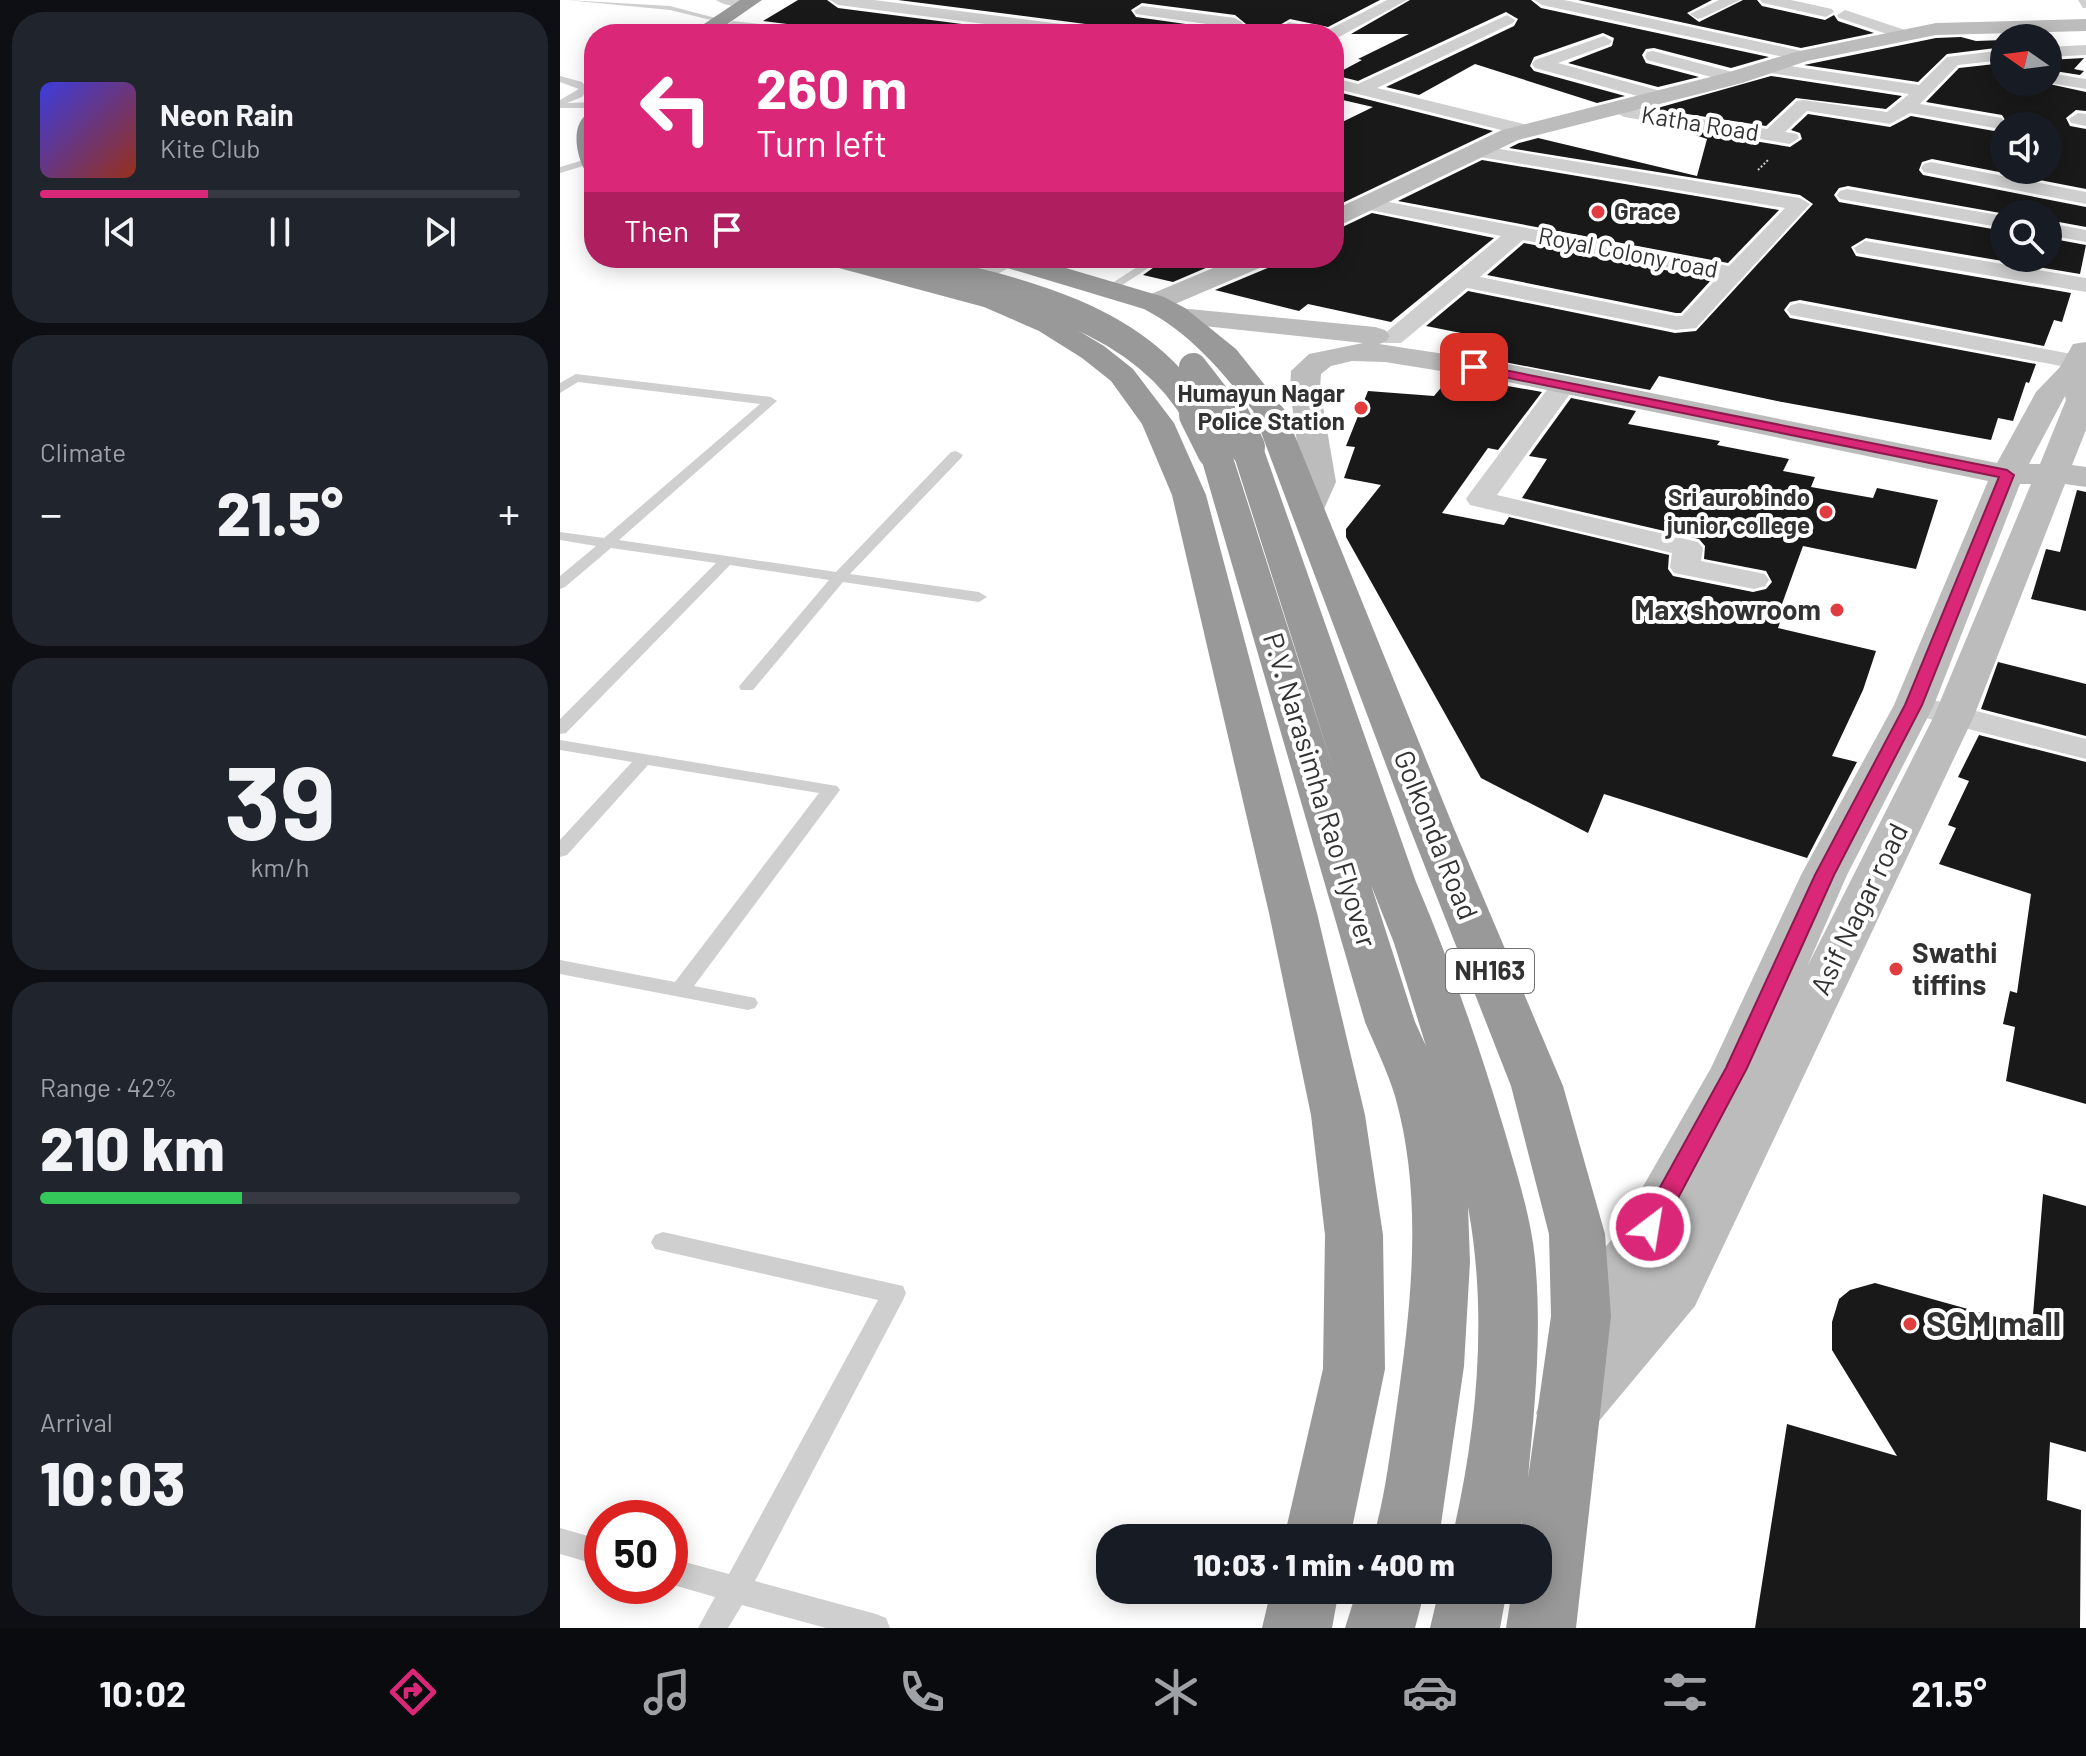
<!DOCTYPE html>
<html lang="en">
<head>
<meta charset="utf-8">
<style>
  body { margin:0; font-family:Barlow,sans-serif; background:#20242c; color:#f1f3f6; height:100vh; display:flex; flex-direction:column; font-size:30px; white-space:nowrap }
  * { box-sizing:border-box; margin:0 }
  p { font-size:26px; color:#9ea1a6 }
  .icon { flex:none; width:44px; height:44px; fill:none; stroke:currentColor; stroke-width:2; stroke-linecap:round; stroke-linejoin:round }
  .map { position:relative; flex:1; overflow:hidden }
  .details { display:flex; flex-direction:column; gap:12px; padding:12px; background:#0d0f14; width:560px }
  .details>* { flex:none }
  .banner { position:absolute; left:24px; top:24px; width:760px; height:244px; border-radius:32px; box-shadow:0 4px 20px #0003; background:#db2777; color:#fff; overflow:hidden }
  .needle { width:52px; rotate:284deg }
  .tools { position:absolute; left:1430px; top:24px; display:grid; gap:16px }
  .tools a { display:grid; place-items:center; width:72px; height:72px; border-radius:50%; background:#171b24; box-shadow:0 4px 20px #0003; font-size:40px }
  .speed { position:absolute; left:24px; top:1500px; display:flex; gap:16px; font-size:40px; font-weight:700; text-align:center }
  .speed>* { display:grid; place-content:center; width:104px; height:104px; border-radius:50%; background:#171b24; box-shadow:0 4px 20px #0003; line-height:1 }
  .speed .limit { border:12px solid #d22; background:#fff; color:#111 }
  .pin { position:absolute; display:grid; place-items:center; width:68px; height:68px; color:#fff; margin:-34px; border-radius:16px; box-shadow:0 4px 12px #0006 }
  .me { position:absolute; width:88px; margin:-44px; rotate:31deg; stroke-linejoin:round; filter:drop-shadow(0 0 6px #0008) }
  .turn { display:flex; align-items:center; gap:28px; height:168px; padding:0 40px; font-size:36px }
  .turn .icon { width:104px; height:104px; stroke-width:2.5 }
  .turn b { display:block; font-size:56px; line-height:68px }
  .then { display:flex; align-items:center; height:76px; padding:0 40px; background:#0003; gap:16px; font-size:30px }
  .big { font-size:60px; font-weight:800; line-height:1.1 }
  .details .tile { flex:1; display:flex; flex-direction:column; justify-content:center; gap:12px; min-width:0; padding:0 28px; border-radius:32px; background:#20242c }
  .details .dial { align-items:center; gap:0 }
  .dial b { font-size:104px; line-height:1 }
  .song { display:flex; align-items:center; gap:24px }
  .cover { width:96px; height:96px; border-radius:12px; background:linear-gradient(135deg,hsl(240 70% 55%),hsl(10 70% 35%)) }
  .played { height:8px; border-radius:4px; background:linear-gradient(90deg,#db2777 35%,#363941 35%) }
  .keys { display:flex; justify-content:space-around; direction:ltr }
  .heat { display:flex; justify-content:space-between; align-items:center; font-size:44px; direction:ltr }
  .charge { height:12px; border-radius:6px; background:linear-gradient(90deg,#34c759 42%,#363941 0) }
  .trip { position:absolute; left:536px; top:1524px; width:456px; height:80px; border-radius:32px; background:#171b24; box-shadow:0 4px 20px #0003; font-weight:800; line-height:80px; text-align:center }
  .tab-bar { display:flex; height:128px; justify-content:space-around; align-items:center; background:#090b0e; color:#9ea1a6 }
  .tab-bar .icon { width:56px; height:56px }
  .tab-bar .current { color:#db2777 }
  .tab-bar b { font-size:36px; color:#f1f3f6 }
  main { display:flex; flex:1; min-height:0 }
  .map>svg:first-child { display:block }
</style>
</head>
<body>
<main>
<section class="details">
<div class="tile">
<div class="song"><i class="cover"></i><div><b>Neon Rain</b><p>Kite Club</p></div></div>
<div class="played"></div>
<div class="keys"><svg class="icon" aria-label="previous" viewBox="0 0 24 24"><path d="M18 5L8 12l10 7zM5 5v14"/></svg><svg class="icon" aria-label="pause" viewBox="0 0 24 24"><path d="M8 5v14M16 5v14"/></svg><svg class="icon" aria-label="next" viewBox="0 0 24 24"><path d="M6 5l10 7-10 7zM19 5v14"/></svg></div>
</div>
<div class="tile"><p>Climate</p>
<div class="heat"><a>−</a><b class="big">21.5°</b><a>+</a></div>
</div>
<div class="tile dial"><b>39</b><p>km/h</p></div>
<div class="tile"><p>Range · 42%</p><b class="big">210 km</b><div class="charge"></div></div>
<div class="tile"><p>Arrival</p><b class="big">10:03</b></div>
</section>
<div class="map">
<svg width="1526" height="1628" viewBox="0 0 1526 1628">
  <rect width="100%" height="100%" fill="#fff"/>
  <path fill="#191919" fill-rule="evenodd" d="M 238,0 L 267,0 L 278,8 L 480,34 L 254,34 L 243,26 L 203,21 Z
    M 338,0 L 820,0 L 768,27 L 730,19 L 718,26 L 731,34 L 552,34 L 541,26 ZM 582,3 L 675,15 L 686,24 L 675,31 L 576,17 L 571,10 Z
    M 850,0 L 971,0 L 981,8 L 1209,57 L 1171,68 L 1094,48 L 1086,49 L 1082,55 L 1086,63 L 1139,77 L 1098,87 L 1008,63 L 1052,46 L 1054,38 L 1043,33 L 974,57 L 970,66 L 974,71 L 1065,96 L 1037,103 L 915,64 L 859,95 L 826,87 L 954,26 L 958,19 L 946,12 L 798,81 L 774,75 L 802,60 L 798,59 L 849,34 L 791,34 Z
    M 1018,0 L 1152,0 L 1127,13 L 1139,22 L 1183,0 L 1197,0 L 1202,6 L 1265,20 L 1274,15 L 1278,21 L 1314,33 L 1241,48 Z
    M 1401,37 L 1416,41 L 1444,40 L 1444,47 L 1387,54 L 1358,82 L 1244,65 L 1376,38 Z
    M 1524,58 L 1514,69 L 1524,71 L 1520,75 L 1488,70 L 1488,60 Z
    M 1444,63 L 1444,82 L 1480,82 L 1526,92 L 1526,111 L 1516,110 L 1506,118 L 1510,126 L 1526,129 L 1526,189 L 1372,159 L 1362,162 L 1359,170 L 1363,175 L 1526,207 L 1526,227 L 1488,220 L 1488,214 L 1446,214 L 1288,186 L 1279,188 L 1274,195 L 1279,202 L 1444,231 L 1444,258 L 1488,258 L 1488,238 L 1526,245 L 1520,274 L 1306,238 L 1291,247 L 1296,256 L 1511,293 L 1502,322 L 1494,320 L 1484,346 L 1240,300 L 1230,302 L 1224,310 L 1230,318 L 1476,364 L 1469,383 L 1466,382 L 1453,421 L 1438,418 L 1431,440 L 1217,401 L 1099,376 L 1090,390 L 908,355 L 921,337 L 866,326 L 908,291 L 1115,333 L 1136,331 L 1253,204 L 1240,195 L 949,148 L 959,143 L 978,138 L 1137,176 L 1147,139 L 1115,128 L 1230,147 L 1242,139 L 1240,133 L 1231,130 L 1248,114 L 1330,127 L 1351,116 L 1434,131 L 1447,123 L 1442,115 L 1366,102 L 1399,68 ZM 1444,126 L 1488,126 L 1488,170 L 1444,170 Z
    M 1211,76 L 1342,96 L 1326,109 L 1236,98 L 1206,126 L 1094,109 Z
    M 774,91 L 933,131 L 774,207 L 774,126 L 813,107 L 774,98 Z
    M 922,160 L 1219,210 L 1168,263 L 838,201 Z
    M 812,213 L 934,238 L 831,322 L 748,304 L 739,311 L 655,290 L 710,267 L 716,258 L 774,258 L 774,231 Z
    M 964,243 L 1152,279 L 1121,313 L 1116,313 L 927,275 Z
    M 607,258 L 669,258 L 613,282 L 583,275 Z
    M 891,376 L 982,392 L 938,450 L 928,448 L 882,513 L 944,525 L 949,517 L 1109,555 L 1108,569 L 1113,576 L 1193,592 L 1206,589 L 1212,582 L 1206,571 L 1144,559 L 1145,546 L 1139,539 L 962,498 L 987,459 L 969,456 L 1011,398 L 1076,411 L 1068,424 L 1160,441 L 1157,445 L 1229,459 L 1223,471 L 1255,477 L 1251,487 L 1313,498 L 1317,488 L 1378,500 L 1356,569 L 1243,546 L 1222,604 L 1226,605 L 1218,628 L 1316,651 L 1303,690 L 1272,756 L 1297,762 L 1247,858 L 1044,794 L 1028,833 L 921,778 L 786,537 L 786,529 L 821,485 L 784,478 L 795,447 L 786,446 L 808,391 L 874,396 Z
    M 1517,490 L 1526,492 L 1526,611 L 1471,599 L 1486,549 L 1500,552 Z
    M 1438,662 L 1526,684 L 1526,736 L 1421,709 Z
    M 1419,735 L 1526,762 L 1526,1104 L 1446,1081 L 1455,1027 L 1443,1024 L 1450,991 L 1457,993 L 1471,894 L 1379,864 L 1396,828 L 1388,825 L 1409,781 L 1398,777 Z
    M 1483,1194 L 1526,1206 L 1526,1452 L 1490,1442 L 1487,1500 L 1521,1510 L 1520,1628 L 1195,1628 L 1227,1424 L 1337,1456 L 1272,1350 L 1272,1322 L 1279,1299 L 1290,1290 L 1315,1283 L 1472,1327 Z"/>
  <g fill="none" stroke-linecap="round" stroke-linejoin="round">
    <path stroke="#ccc" stroke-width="2" stroke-dasharray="2 2" stroke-linecap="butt" d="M 1198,170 L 1209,159"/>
    <path fill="#cfcfcf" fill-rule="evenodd" d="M 6,0 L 110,6 L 163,20 L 159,22 L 110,10 Z
      M 1518,0 L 1526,0 L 1526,8 L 1523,8 Z
      M 0,76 L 22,82 L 28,89 L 22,97 L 7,103 L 34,102 L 34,108 L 0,108 L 0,100 L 19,89 L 0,82 Z
      M 30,158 L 33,159 L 33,163 L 0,173 L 0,167 Z
      M 591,258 L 604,258 L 553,291 L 543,289 Z
      M 16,374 L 211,397 L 217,401 L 59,540 L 276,572 L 391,452 L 396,451 L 403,455 L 401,458 L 290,574 L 419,592 L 427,597 L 419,602 L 283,582 L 193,690 L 181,690 L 179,687 L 181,684 L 269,580 L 170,565 L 6,733 L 0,734 L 0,719 L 156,563 L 51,548 L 5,587 L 0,589 L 0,576 L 36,546 L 0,540 L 0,532 L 44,538 L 200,404 L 18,382 L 0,393 L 0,383 Z
      M 0,740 L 277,786 L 280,790 L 277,794 L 134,986 L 195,998 L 198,1003 L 195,1008 L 188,1010 L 0,974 L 0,960 L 115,982 L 259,793 L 88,765 L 7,855 L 0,857 L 0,840 L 72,762 L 0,750 Z
      M 103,1232 L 343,1286 L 346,1293 L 343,1300 L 195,1581 L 316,1614 L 326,1618 L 330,1628 L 266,1628 L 182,1605 L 168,1628 L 138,1628 L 155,1597 L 110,1584 L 110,1558 L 169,1574 L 318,1300 L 95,1249 L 91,1242 L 95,1235 Z
      M 0,1528 L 42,1540 L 42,1566 L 0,1554 Z"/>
    <path fill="#cfcfcf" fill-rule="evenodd" d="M 156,0 L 198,0 L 199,1 C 189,9 165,7 156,0 Z
      M 270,0 L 314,0 L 541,29 L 549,34 L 503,34 L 278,5 Z
      M 827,0 L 847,0 L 779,37 L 774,39 L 774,34 L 739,34 L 721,27 L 729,22 L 768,30 Z
      M 974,0 L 1004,0 L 1242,51 L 1250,56 L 1242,61 L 982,5 Z
      M 1159,0 L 1180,0 L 1144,17 L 1138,19 L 1130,14 Z
      M 1200,0 L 1231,0 L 1272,9 L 1274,12 L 1266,17 L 1203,3 Z
      M 582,6 L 675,18 L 683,23 L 675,28 L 576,14 L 574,11 Z
      M 1285,10 L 1351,32 L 1353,35 L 1345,40 L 1279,18 L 1277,15 Z
      M 947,15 L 955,20 L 953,23 L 817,88 L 972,126 L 974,130 L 972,134 L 965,136 L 774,88 L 774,78 L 798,84 Z
      M 173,21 L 243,29 L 251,34 L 201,34 L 167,29 L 165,26 Z
      M 1044,36 L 1052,41 L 1050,44 L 998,63 L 1108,93 L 1111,97 L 1108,101 L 1096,101 L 975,68 L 972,64 L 975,60 Z
      M 1526,45 L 1526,55 L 1488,57 L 1488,47 Z
      M 1444,50 L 1444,60 L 1398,65 L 1360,104 L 1442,118 L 1444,122 L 1435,128 L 1350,113 L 1330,124 L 1247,111 L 1225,132 L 1237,134 L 1239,138 L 1230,144 L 1064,117 L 1055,112 L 1064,107 L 1207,129 L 1237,101 L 1243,100 L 1327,112 L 1349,94 L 1210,73 L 1201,68 L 1210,63 L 1359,85 L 1387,57 Z
      M 1093,51 L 1180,74 L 1183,78 L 1174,83 L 1087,60 L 1085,56 L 1087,52 Z
      M 1488,73 L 1526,79 L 1526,89 L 1483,82 L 1488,82 Z
      M 1518,113 L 1526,114 L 1526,126 L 1511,123 L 1509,119 Z
      M 915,145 L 1240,198 L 1250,204 L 1136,328 L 1116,330 L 907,288 L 841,343 L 825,343 L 821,338 L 825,333 L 941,236 L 800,208 L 797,204 L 800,200 L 807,198 L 1169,266 L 1225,208 L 908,155 L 905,151 L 908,147 ZM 963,240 L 1158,277 L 1122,316 L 1116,316 L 920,277 Z
      M 1371,162 L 1526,192 L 1526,204 L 1364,172 L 1361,168 L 1364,164 Z
      M 1287,189 L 1444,216 L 1444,228 L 1280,199 L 1277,195 L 1280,191 Z
      M 1488,223 L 1526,230 L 1526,242 L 1488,235 Z
      M 1305,241 L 1526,278 L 1526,292 L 1297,253 L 1294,248 Z
      M 434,258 L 462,258 L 459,263 L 398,294 L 382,294 L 379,289 L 382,284 Z
      M 1239,303 L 1517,355 L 1526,357 L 1526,367 L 1517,369 L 1231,315 L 1227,310 L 1231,305 Z
      M 1004,376 L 1013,379 L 1017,384 L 937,495 L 1138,542 L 1143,548 L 1141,561 L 1205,574 L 1209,580 L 1205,586 L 1194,589 L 1114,573 L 1110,567 L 1112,553 L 910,505 L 906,499 L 910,493 L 995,379 Z
      M 1354,695 L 1526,739 L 1526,759 L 1342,712 L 1337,705 L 1342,698 Z"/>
    <path fill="#bcbcbc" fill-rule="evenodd" d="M 1526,19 L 1526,31 L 1376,35 L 1247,61 L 1182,83 L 958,140 L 774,228 L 774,210 L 942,130 L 1166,73 L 1235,52 L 1376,23 Z
      M 677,258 L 713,258 L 709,264 L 608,307 L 815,327 L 825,330 L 830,336 L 825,342 L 819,344 L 943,363 L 1437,463 L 1476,392 L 1500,367 L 1513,344 L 1526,342 L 1526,430 L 1512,465 L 1526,467 L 1526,487 L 1505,484 L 1414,716 L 1135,1306 L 1029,1433 L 1007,1441 L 985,1433 L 976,1413 L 985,1393 L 1036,1336 L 1021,1341 L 1000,1334 L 991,1316 L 1000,1298 L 1054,1237 L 1151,1068 L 1241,875 L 1334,705 L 1428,481 L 943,381 L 825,362 L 792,361 L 771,366 L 761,374 L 760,389 L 776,482 L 760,518 L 748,521 L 736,518 L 731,511 L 742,482 L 730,389 L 731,371 L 749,354 L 803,343 L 615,323 L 605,320 L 601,314 L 604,309 L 594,311 L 584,309 L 580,303 L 584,297 ZM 1505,396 L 1506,400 L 1480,464 L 1469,464 ZM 1460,484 L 1471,484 L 1374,716 L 1247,967 L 1287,875 L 1374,705 Z"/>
    <path fill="#999" fill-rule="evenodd" d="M 180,0 L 202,0 L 153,34 L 129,34 Z
      M 34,111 L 34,174 L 26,172 C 15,155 9,118 34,111 Z
      M 260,258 L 304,258 L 444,295 L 499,319 L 544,346 L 573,369 L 614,423 L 646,495 L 757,913 L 805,1115 L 823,1235 L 825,1369 L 790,1538 L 724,1538 L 763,1369 L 765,1235 L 751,1115 L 709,913 L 612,495 L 582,424 L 551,381 L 522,358 L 479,331 L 424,307 L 264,264 Z
      M 430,258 L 472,258 L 604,297 L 625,308 L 676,349 L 724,409 L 893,826 L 1003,1086 L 1045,1234 L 1051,1316 L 1016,1628 L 946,1628 L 952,1590 L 978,1590 L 978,1538 L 959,1538 L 962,1519 L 958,1538 L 892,1538 C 917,1431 928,1315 908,1207 L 910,1262 L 904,1366 L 879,1538 L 813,1538 C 825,1498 830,1453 836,1412 C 851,1308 864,1199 835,1096 C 827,1070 815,1046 805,1022 L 639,451 L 643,444 L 655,441 L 667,444 L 671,451 L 774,771 L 671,447 L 675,440 L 687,437 L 699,440 L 703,447 L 856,882 C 890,962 919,1045 944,1129 C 956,1171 971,1216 975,1259 C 982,1333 975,1405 968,1478 L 991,1316 L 989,1234 L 951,1086 L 849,826 L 693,411 C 661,370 630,333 584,309 L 434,264 ZM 811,885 L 834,943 L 866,1046 L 855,1022 Z
      M 711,1590 L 779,1590 L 772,1628 L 702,1628 Z
      M 797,1590 L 865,1590 L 855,1628 L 785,1628 Z
      M 879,1590 L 947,1590 L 940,1628 L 870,1628 Z"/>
    <path stroke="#999" stroke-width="28" d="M 308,258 C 422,284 576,304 638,417
      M 633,367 L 672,417"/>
    <path stroke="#999" stroke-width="36" d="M 637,415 L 655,451
      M 671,415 L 687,447"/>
  </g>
  <path fill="#db2777" stroke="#8e194d" stroke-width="2" d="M 914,364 L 1447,470 L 1454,475 L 1362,705 L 1274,875 L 1187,1068 L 1099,1234 L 1090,1237 L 1082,1234 L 1078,1227 L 1166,1068 L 1255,875 L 1345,705 L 1439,477 L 909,370 L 908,367 Z"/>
  <g fill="#e13c3f" stroke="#fff" stroke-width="3">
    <circle cx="1038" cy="212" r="8"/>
    <circle cx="801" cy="408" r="8"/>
    <circle cx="1266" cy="512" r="8"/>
    <circle cx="1277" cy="610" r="8"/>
    <circle cx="1336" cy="969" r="8"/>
    <circle cx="1350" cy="1324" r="8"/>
  </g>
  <g text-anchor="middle" stroke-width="8" stroke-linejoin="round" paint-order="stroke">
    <g font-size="24" fill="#323232" stroke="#fff">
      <text transform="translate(1140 124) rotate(9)" y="8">Katha Road</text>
      <text transform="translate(1068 253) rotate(11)" y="8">Royal Colony road</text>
    </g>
    <g font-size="24" font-weight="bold" fill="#323232" stroke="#fff" text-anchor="end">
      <text x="1054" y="220" text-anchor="start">Grace</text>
      <text x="785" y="402">Humayun Nagar<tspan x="785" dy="28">Police Station</tspan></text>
      <text x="1250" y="506">Sri aurobindo<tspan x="1250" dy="28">junior college</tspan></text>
    </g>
    <rect fill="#fff" stroke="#707070" stroke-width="2" x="886" y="949" width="88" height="44" rx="6"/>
    <g font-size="26" font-weight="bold" fill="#323232">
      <text x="930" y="980">NH163</text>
    </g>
    <g font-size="28" font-weight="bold" fill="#323232" stroke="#fff" text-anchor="end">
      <text x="1261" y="620">Max showroom</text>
      <text x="1352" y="963" text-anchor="start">Swathi<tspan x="1352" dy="32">tiffins</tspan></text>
    </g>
    <g font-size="28" fill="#323232" stroke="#fff">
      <text transform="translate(760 790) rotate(73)" y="10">P.V. Narasimha Rao Flyover</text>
      <text transform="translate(876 835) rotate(68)" y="10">Golkonda Road</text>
      <text transform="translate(1299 909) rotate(-64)" y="10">Asif Nagar road</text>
    </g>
    <g font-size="34" font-weight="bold" fill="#323232" stroke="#fff" text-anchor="start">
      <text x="1366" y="1336">SGM mall</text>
    </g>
  </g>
</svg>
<div class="tools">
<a><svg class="needle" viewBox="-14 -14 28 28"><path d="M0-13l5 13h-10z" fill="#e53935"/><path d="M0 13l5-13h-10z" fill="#9ea1a6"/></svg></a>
<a><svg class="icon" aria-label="sound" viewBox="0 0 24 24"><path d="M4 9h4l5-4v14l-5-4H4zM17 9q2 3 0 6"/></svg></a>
<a><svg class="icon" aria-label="search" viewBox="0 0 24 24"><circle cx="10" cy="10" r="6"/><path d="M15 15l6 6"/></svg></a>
</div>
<div class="speed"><div class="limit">50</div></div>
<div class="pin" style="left:914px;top:367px;background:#d93025"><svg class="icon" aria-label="arrive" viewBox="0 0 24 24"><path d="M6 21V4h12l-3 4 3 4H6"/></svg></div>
<svg class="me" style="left:1090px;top:1227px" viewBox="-20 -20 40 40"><circle r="17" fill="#db2777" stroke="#fff" stroke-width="3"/><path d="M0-11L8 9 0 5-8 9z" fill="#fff"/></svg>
<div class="trip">10:03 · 1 min · 400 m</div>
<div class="banner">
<div class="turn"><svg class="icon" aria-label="left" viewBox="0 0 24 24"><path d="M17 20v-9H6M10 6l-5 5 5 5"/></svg><div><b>260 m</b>Turn left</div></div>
<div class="then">Then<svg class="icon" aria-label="arrive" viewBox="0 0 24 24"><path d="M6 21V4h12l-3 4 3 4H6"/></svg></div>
</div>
</div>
</main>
<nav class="tab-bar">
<b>10:02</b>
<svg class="icon current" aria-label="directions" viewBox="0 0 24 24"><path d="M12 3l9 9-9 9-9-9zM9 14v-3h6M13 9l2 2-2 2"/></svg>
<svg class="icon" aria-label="music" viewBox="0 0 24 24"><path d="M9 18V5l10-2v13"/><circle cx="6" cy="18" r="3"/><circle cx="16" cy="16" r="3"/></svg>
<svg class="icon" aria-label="phone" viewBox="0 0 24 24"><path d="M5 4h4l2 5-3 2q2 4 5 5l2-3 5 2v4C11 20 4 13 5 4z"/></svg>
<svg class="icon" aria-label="climate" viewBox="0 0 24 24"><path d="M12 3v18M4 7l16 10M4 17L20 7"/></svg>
<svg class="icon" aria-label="car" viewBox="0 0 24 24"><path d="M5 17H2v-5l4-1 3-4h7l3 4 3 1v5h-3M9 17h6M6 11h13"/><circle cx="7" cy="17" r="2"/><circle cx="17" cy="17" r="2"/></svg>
<svg class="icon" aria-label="filters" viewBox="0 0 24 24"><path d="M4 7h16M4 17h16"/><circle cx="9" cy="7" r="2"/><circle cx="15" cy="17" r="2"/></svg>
<b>21.5°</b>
</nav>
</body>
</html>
